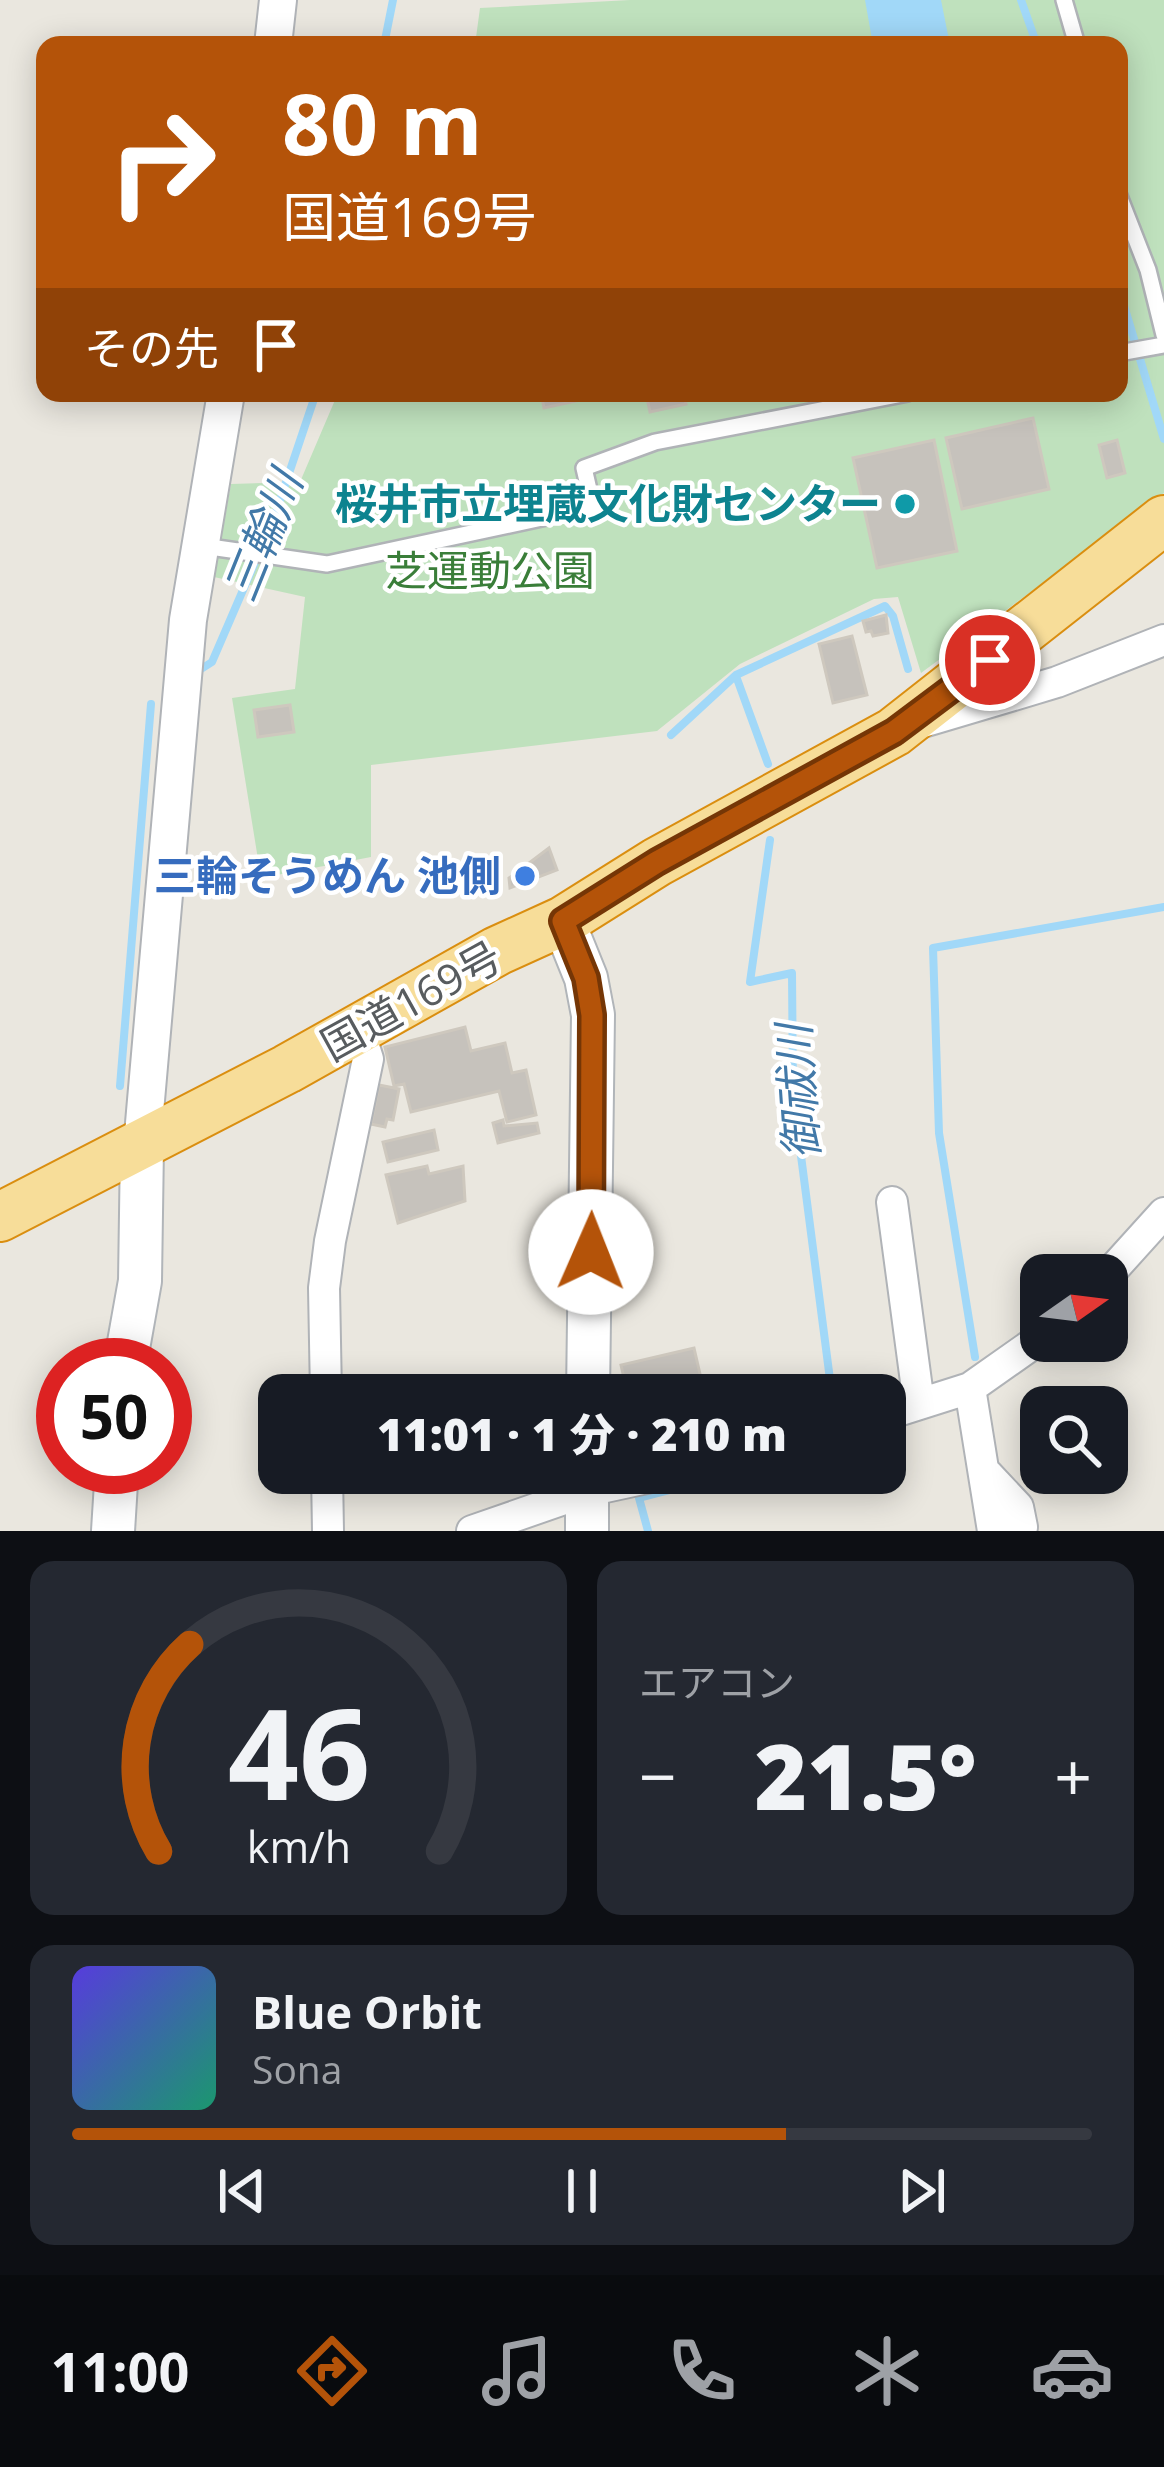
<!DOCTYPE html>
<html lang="ja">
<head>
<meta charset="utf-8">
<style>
  body { margin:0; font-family:"Open Sans","Noto Sans JP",sans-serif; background:#242831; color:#f1f3f6; height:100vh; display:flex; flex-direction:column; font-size:45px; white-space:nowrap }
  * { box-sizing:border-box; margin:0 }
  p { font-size:39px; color:#9ea1a6 }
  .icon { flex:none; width:66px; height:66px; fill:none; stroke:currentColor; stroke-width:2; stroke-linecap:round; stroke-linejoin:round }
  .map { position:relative; height:1531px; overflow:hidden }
  .panel { display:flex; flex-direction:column; gap:30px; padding:30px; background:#0d0f14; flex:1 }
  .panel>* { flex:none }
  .top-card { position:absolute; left:36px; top:36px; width:1092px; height:366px; border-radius:24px; box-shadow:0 6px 30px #0003; background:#b45309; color:#fff; overflow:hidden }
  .needle { width:78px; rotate:76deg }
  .buttons { position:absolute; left:1020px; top:1254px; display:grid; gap:24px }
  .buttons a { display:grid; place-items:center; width:108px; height:108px; border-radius:24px; background:#171b24; box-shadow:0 6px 30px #0003; font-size:60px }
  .speed { position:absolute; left:36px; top:1338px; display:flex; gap:24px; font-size:60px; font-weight:700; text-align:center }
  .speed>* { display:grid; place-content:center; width:156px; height:156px; border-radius:50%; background:#171b24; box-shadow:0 6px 30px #0003; line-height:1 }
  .speed .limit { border:18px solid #d22; background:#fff; color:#111 }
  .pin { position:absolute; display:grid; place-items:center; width:102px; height:102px; color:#fff; margin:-51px; border:6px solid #fff; border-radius:50%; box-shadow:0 3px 12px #0007 }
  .me { position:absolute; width:132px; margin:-66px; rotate:1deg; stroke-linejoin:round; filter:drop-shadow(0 0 9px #0008) }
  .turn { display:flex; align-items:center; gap:42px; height:252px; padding:0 48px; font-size:54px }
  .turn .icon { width:156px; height:156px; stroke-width:2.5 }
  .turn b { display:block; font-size:84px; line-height:102px }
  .then { display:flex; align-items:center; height:114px; padding:0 48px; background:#0003; gap:24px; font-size:45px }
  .big { font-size:90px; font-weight:800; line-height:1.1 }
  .panel .tile { flex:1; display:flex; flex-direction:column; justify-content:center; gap:18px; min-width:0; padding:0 42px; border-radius:24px; background:#242831 }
  .panel .dial { align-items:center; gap:0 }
  .dial svg { height:312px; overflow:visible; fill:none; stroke:#363941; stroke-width:7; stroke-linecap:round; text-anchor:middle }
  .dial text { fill:#f1f3f6; stroke:none }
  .song { display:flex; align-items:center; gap:36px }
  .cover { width:144px; height:144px; border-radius:18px; background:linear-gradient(135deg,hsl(250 70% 55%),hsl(160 70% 35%)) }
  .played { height:12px; border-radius:6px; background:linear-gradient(90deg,#b45309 70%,#363941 70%) }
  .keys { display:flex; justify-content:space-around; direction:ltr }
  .heat { display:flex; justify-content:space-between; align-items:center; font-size:66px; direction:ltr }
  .panel .tiles { flex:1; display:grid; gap:30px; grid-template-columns:1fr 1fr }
  .tile:last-child { grid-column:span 2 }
  .trip { position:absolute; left:258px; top:1374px; width:648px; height:120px; border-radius:24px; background:#171b24; box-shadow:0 6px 30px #0003; font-weight:800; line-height:120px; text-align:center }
  .dock { display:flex; height:192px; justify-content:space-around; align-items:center; background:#090b0e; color:#9ea1a6 }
  .dock .icon { width:84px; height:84px }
  .dock .on { color:#b45309 }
  .dock b { font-size:54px; color:#f1f3f6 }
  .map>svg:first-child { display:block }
</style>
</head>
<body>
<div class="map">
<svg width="1164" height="1531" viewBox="0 0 1164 1531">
  <rect width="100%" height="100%" fill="#eae7df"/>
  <path fill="#bfe1bd" d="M 630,0 L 1164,0 L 1164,493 L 921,673 L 898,597 L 874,599 L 740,664 L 657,731 L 371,765 L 371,857 L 261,878 L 232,698 L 295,689 L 305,597 L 214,577 L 231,484 L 300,482 L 338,393 L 1119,393 L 1119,45 L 475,45 L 480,8 Z"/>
  <path fill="#a1d8f8" d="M 865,0 L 941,0 L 950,45 L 873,45 Z"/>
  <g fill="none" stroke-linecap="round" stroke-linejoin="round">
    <path stroke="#a1d8f8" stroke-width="8" d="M 1021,0 L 1037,45
      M 384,45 L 393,0
      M 1119,289 L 1164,439
      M 198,671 L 212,662 L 274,518 L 316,393
      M 736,676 L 768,764
      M 671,735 L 736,675 L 885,606 L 893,616 L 908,669
      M 770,840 L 750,982 L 792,973 L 793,1094 L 832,1395
      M 120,1086 L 151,704
      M 975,1357 L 939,1133 L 933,948 L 1164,907
      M 648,1531 L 639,1498 L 736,1473"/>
  </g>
  <path fill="#c6c2bc" stroke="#cec8be" stroke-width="3" d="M 541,393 L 612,393 L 544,408 Z
    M 646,393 L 684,393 L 686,404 L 650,412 Z
    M 1033,418 L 1049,489 L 962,509 L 946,438 Z
    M 934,440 L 957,551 L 877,568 L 853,458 Z
    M 1117,440 L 1125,473 L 1107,478 L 1099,445 Z
    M 886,615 L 888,633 L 873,636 L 871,631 L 866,632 L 863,621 Z
    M 852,636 L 867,695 L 833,703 L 819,644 Z
    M 290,705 L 294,732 L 258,737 L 254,710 Z
    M 549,848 L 557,870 L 510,888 L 509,878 Z
    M 465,1027 L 471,1051 L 505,1043 L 512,1073 L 526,1070 L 536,1115 L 507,1122 L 499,1091 L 411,1112 L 404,1084 L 394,1086 L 385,1047 Z
    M 379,1085 L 399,1089 L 393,1120 L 387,1119 L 385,1127 L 371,1124 Z
    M 503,1120 L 504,1126 L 537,1123 L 539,1133 L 498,1143 L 493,1123 Z
    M 434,1130 L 438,1150 L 388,1162 L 383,1142 Z
    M 427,1166 L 429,1174 L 463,1166 L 465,1201 L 398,1223 L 386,1175 Z
    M 694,1348 L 703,1387 L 668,1395 L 628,1395 L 621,1365 Z"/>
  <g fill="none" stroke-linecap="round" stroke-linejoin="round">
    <defs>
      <path id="service" d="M 1064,0 L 1077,45
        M 1119,196 L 1148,270 L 1164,335
        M 1119,353 L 1164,345
        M 203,546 L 327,564 L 593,507 L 584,468 L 655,442 L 908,393"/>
      <path id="minor" d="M 923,722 L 1057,682 L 1164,640
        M 892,1202 L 919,1404
        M 1107,1276 L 1164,1213
        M 970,1388 L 993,1531
        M 326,1395 L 324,1288 L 330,1241 L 368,1059 L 359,1031
        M 885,1415 L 970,1388 L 1041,1338
        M 327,1473 L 328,1531
        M 987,1474 L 1018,1507 L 1022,1527
        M 472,1531 L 587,1491 L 670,1473"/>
      <path id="tertiary" d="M 273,45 L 278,0
        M 142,1146 L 188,620 L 226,393"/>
      <path id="secondary" d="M 563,921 L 586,978 L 593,1015 L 588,1395
        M 125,1365 L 140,1281 L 142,1146
        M 113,1531 L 117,1467
        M 587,1531 L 587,1473"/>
      <path id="trunk" d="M 0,1217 L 287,1069 L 497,951 L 563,921 L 657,862 L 894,732 L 1164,520"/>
    </defs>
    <use href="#service" stroke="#b0b3b7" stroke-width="20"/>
    <use href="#minor" stroke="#b0b3b7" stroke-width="34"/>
    <use href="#tertiary" stroke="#b0b3b7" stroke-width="40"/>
    <use href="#secondary" stroke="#b1b5b9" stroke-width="46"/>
    <use href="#trunk" stroke="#da8e10" stroke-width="52"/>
    <use href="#service" stroke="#fff" stroke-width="15"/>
    <use href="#minor" stroke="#fff" stroke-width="30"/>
    <use href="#tertiary" stroke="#fff" stroke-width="36"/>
    <use href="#secondary" stroke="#fff" stroke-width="42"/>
    <use href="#trunk" stroke="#f7dd99" stroke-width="48"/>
  </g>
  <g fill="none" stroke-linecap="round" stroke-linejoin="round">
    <defs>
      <path id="route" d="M 591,1252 L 592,1015 L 586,978 L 563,921 L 657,862 L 894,732 L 990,660"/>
    </defs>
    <use href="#route" stroke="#753606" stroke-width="30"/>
    <use href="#route" stroke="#b45309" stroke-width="21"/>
  </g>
  <circle fill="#0f9aa8" stroke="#fff" stroke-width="4.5" cx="905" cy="504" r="12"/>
  <circle fill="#3f7fe0" stroke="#fff" stroke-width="4.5" cx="525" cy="876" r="12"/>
  <g text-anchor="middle" stroke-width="9" stroke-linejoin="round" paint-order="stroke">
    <g font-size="42" font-weight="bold" fill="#0d838f" stroke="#fff" text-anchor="end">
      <text x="881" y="519">桜井市立埋蔵文化財センター</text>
    </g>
    <g font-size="42" fill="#3a7e39" stroke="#fff">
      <text x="490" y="586">芝運動公園</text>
    </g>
    <g font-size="42" font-weight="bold" fill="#366cbe" stroke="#fff" text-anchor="end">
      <text x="501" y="891">三輪そうめん 池側</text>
    </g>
    <g font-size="42" fill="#585c5f" stroke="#fff">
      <text transform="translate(411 1001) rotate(-29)" y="15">国道169号</text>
    </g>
    <g font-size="45" font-style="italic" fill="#4279a8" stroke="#fff">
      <text transform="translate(263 536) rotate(-68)" y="16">三輪川</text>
      <text transform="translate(798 1092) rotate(-94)" y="16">御祓川</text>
    </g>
  </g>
</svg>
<div class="buttons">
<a><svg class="needle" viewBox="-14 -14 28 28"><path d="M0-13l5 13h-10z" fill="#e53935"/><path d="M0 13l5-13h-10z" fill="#9ea1a6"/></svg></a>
<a><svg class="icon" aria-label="search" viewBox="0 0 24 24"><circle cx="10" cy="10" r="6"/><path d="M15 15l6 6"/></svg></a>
</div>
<div class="speed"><div class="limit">50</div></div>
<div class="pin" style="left:990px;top:660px;background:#d93025"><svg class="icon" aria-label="arrive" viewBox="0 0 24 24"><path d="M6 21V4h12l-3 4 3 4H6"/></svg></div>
<svg class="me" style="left:591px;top:1252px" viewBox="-20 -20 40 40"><circle r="19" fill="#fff"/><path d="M0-13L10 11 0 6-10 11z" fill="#b45309"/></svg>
<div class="trip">11:01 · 1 分 · 210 m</div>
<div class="top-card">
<div class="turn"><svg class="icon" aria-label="right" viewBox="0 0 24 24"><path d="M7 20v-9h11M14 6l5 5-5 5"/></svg><div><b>80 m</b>国道169号</div></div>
<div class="then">その先<svg class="icon" aria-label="arrive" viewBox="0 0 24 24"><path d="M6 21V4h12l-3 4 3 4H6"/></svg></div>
</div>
</div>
<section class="panel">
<div class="tiles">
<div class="tile dial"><svg viewBox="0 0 100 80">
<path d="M14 69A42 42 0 1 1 86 69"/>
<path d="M14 69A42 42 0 0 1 22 16" stroke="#b45309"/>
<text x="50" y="56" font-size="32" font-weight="700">46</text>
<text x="50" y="72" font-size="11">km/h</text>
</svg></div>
<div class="tile"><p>エアコン</p>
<div class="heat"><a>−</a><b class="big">21.5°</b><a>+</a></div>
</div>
<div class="tile">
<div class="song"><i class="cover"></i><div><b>Blue Orbit</b><p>Sona</p></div></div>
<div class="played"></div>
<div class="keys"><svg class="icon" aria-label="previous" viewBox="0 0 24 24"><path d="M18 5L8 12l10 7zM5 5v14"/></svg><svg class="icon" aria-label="pause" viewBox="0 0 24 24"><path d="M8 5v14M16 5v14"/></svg><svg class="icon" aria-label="next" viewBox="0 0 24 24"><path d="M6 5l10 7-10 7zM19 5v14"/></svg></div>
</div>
</div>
</section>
<nav class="dock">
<b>11:00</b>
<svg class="icon on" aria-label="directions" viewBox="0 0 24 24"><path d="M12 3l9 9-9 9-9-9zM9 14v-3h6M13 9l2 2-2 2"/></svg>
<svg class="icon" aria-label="music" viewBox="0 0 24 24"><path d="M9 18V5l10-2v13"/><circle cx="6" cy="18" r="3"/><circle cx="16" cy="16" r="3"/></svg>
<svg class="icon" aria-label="phone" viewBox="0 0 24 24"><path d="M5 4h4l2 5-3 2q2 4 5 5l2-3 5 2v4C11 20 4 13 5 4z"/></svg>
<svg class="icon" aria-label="climate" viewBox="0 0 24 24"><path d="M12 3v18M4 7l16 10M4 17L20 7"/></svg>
<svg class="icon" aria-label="car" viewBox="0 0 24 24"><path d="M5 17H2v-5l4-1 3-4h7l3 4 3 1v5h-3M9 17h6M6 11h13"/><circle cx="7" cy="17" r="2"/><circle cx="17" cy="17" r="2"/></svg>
</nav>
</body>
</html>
